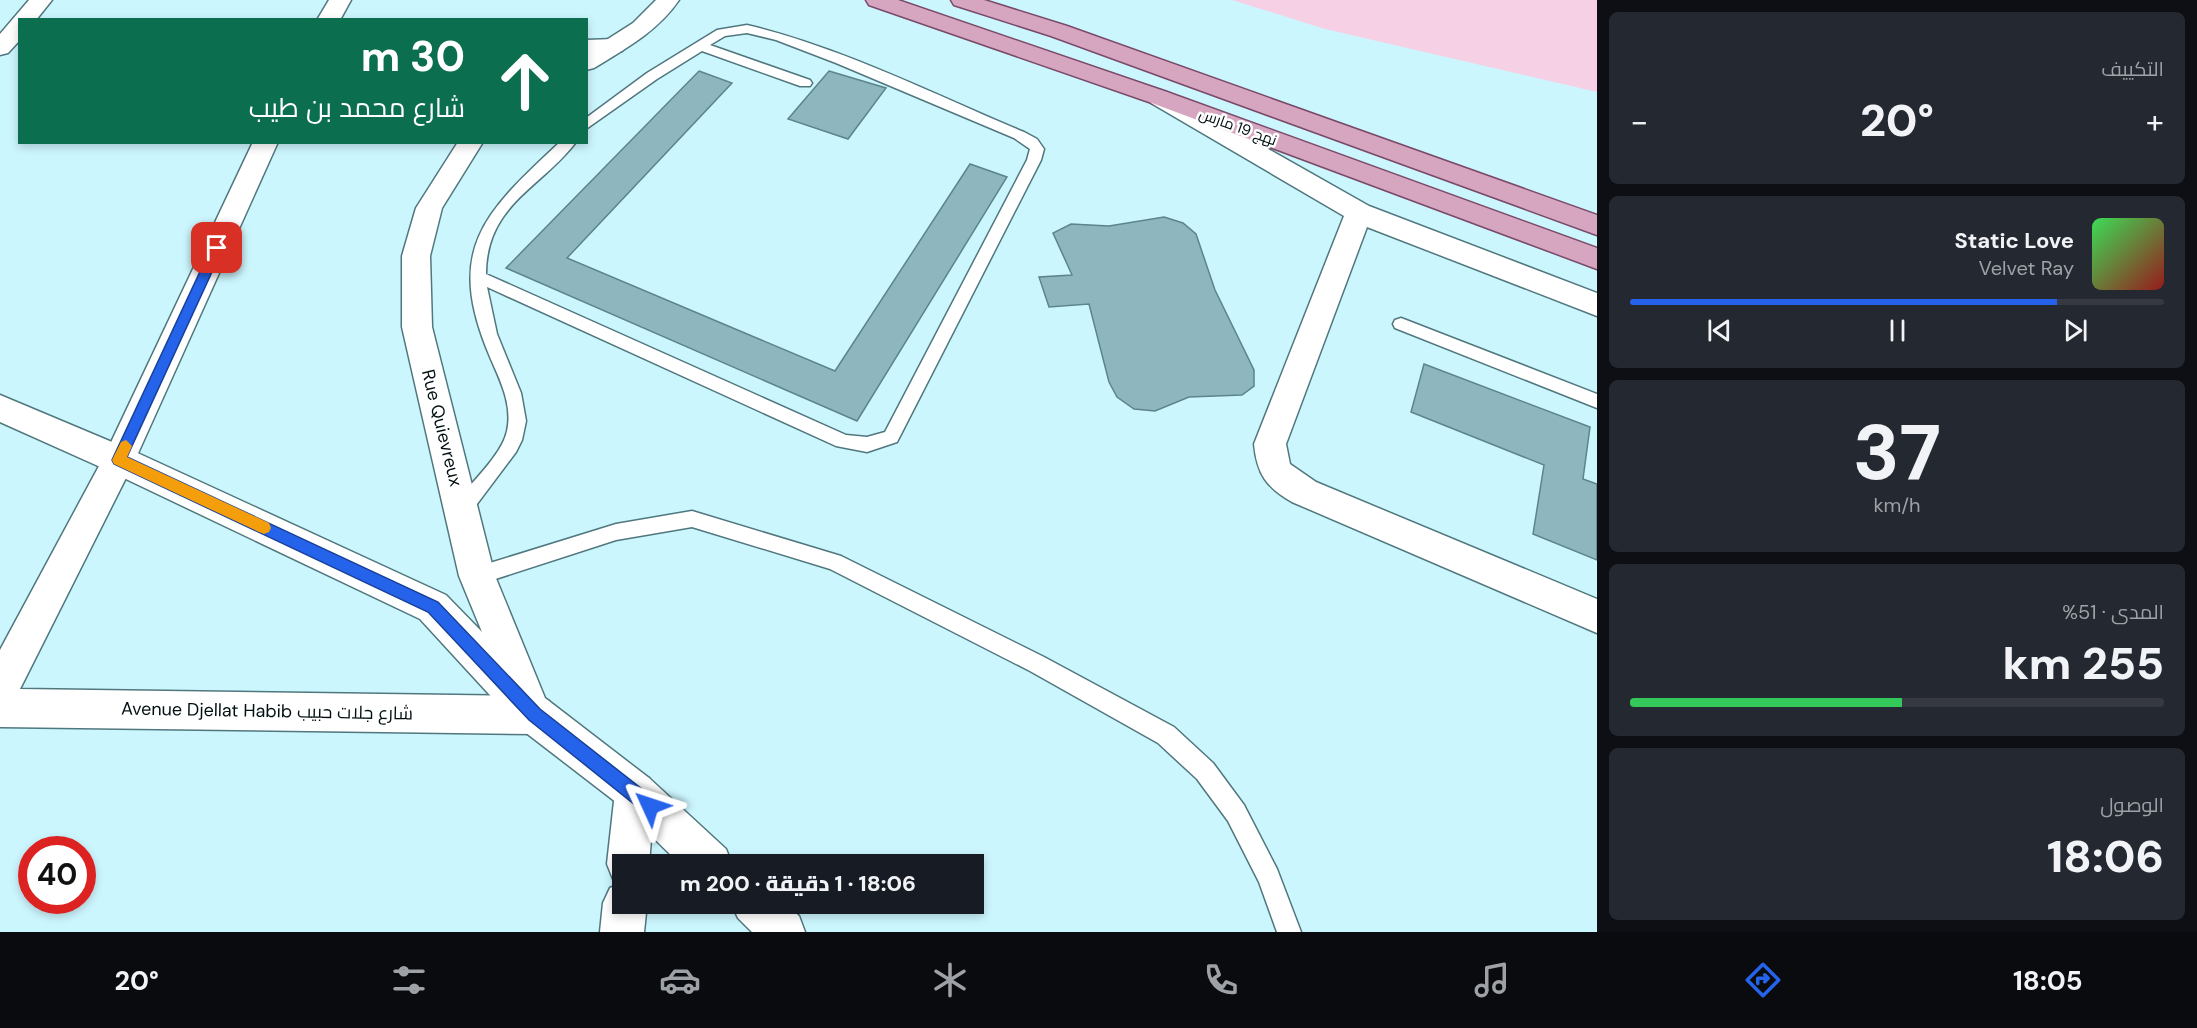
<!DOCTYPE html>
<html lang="ar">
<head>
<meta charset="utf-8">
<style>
  body { margin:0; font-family:"DM Sans",Cairo,sans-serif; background:#242831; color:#f1f3f6; direction:rtl; height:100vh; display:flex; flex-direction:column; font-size:22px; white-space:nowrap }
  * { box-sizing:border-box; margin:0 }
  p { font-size:20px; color:#9ea1a6 }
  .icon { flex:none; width:33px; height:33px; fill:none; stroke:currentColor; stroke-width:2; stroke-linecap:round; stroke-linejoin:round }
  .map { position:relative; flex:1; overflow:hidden; direction:ltr }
  .drawer { display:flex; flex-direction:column; gap:12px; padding:12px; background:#0d0f14; width:600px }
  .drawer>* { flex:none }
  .hud { position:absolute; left:18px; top:18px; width:570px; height:126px; border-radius:0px; box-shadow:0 3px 9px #0003; direction:rtl; background:#0b6e4f; color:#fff; overflow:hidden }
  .speed { position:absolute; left:18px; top:836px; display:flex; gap:12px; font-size:30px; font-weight:700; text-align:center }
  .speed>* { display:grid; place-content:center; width:78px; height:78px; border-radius:50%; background:#171b24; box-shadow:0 3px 9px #0003; line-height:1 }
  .speed .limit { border:9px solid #d22; background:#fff; color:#111 }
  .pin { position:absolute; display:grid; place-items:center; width:51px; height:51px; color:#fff; margin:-26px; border-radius:12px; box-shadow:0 3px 9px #0006 }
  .me { position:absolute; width:66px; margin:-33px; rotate:312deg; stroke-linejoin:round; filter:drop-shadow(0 0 4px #0008) }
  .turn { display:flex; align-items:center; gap:21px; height:126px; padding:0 24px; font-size:27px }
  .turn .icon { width:78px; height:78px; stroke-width:2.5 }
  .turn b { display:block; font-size:42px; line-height:51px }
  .big { font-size:45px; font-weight:800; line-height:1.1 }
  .drawer .widget { flex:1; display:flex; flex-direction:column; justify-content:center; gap:9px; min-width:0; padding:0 21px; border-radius:9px; background:#242831 }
  .drawer .dial { align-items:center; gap:0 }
  .dial b { font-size:78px; line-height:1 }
  .song { display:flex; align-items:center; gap:18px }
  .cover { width:72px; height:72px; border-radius:9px; background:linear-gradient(135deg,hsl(130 70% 55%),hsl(0 70% 35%)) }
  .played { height:6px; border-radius:3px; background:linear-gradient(90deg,#2563eb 80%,#363941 80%) }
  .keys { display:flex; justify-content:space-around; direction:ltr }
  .heat { display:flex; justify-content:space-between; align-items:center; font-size:33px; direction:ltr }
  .charge { height:9px; border-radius:4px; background:linear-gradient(90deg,#34c759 51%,#363941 0) }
  .trip { position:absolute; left:612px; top:854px; width:372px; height:60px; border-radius:0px; background:#171b24; box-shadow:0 3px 9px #0003; font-weight:800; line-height:60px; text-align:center; direction:rtl }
  .dock { display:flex; height:96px; justify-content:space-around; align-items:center; background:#090b0e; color:#9ea1a6 }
  .dock .icon { width:42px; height:42px }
  .dock .on { color:#2563eb }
  .dock b { font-size:27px; color:#f1f3f6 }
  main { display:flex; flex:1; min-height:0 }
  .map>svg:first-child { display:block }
</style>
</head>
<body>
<main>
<section class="drawer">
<div class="widget"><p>التكييف</p>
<div class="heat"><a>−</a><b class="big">20°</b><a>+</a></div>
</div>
<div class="widget">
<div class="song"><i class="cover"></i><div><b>Static Love</b><p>Velvet Ray</p></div></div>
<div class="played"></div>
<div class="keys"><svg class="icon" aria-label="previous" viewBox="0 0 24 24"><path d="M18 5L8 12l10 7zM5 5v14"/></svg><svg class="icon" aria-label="pause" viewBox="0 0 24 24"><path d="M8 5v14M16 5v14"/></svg><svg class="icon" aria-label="next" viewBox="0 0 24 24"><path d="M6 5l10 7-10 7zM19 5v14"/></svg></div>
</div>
<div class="widget dial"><b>37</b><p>km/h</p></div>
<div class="widget"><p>المدى · 51%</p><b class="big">255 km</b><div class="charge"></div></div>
<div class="widget"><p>الوصول</p><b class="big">18:06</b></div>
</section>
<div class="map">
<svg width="1597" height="932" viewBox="0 0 1597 932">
  <rect width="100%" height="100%" fill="#ccf6fe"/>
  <path fill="#f6d0e4" d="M 1232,0 L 1597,0 L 1597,92 L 1325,29 Z"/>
  <path fill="#8eb6be" stroke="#5d848b" stroke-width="1.5" d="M 699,71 L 732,83 L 567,258 L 835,371 L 970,164 L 1007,177 L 857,421 L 506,268 Z
    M 829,71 L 886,88 L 848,139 L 788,119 Z
    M 1164,217 L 1183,223 L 1196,234 L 1215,290 L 1254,370 L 1254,386 L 1242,395 L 1189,397 L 1155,411 L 1134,409 L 1117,397 L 1109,382 L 1089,304 L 1049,307 L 1039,277 L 1072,275 L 1053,233 L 1071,224 L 1109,226 Z
    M 1424,364 L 1590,427 L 1583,479 L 1597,484 L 1597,560 L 1533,534 L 1544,465 L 1411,412 Z"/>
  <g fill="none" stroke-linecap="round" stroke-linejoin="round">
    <defs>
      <path id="service" d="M 747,25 C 843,48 933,94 1024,132 L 1037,139 L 1044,149 L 1041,160 L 897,442 L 867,452 L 836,446 L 487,287 L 497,334 L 521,393 L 526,421 L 522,440 L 516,452 L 468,516 L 461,518 L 454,516 L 452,510 L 454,504 C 470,484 502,455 507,431 C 513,405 500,380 490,357 C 444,249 484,213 560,142 L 576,142 C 541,188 486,205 486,274 L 846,435 L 867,437 L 885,432 L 1027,160 L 1030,149 L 1014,138 L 836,63 L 776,40 L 747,33 L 725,36 L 710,45 L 810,80 L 812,83 L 810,86 L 800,86 L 702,51 L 657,79 L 586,129 L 586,118 L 647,73 L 717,30 Z
        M 1401,318 L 1597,394 L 1597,408 L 1395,328 L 1393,324 L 1395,320 Z
        M 692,511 L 841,556 L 1044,657 L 1174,727 L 1213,763 L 1244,805 L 1277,869 L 1301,932 L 1277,932 L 1259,882 L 1228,821 L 1197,779 L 1158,743 L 1030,671 L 830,569 L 692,527 L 616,540 L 477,585 L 470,582 L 467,576 L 470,570 L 477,567 L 616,524 Z"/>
      <path id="minor" d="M 29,0 L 52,0 L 36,20 L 20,20 L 20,40 L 8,53 L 0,55 L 0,34 Z
        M 329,0 L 351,0 L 340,20 L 317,20 Z
        M 614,39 L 622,41 L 626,46 L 622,51 L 586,54 L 586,40 Z
        M 1160,90 L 1169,93 L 1369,206 L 1597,293 L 1597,316 L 1367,227 L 1286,444 L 1290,464 L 1316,482 L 1597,599 L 1597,633 L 1292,502 C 1266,487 1257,474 1254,444 L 1344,216 L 1151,103 L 1148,98 L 1151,93 Z
        M 253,142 L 278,142 L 135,460 L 20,689 L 535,696 L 549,701 L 554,715 L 549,729 L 535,734 L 0,727 L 0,650 L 106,453 Z
        M 635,772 L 649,778 L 655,792 L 649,864 L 622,864 L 622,903 L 647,903 L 644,932 L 600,932 L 603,903 L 610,888 L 622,883 L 613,879 L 607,864 L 615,792 L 621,778 Z"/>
      <path id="tertiary" d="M 656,0 L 679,0 C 658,31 625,49 594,68 L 586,70 L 586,53 L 633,23 Z
        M 458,142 L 483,142 L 442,208 L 430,256 L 432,327 L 495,576 L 545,698 L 649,778 L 726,849 L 732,864 L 680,864 L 621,806 L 521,729 L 420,619 L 107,470 L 0,422 L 0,395 L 131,450 L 446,595 L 482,632 L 459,576 L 402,327 L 402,256 L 416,208 Z
        M 731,903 L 784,903 L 799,916 L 805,932 L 752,932 L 738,918 Z"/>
      <path id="primary" d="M 866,0 L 898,0 L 1167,92 L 1597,248 L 1597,269 L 1149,102 L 869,5 Z
        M 951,0 L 984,0 L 1067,26 L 1597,215 L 1597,235 L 1051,36 L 954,5 Z"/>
    </defs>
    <use href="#service" stroke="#51777e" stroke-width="3"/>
    <use href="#minor" stroke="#51777e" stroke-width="3"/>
    <use href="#tertiary" stroke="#51777e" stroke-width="3"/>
    <use href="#primary" stroke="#7a4a69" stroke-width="3"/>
    <use href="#service" fill="#fff" fill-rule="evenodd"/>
    <use href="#minor" fill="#fff" fill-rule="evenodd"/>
    <use href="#tertiary" fill="#fff" fill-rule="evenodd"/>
    <use href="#primary" fill="#d6a6c1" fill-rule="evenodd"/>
  </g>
  <path fill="#2563eb" stroke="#184099" stroke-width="1.5" d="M 217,244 L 223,248 L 127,457 L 438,602 L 540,709 L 656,800 L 659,806 L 656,812 L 650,815 L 644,812 L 529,720 L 428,612 L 114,464 L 112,460 L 211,248 Z"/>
  <path fill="#f59e0b" d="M 126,440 L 132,446 L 127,457 L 269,523 L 271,528 L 269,532 L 264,534 L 259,532 L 114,464 L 112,460 L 121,442 Z"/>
  <g text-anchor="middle" stroke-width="5" stroke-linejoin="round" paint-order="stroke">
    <g font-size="15" fill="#020f11" stroke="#fff">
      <text transform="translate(1238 127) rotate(20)" y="5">نهج 19 مارس</text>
    </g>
    <g font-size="18" fill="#020f11" stroke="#fff">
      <text transform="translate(442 428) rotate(76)" y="6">Rue Quievreux</text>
      <text transform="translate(267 711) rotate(1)" y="6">Avenue Djellat Habib شارع جلات حبيب</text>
    </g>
  </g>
</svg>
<div class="speed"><div class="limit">40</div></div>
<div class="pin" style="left:217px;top:248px;background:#d93025"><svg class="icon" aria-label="arrive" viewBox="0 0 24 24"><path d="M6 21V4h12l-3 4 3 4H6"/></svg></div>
<svg class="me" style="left:650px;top:806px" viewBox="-20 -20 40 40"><path d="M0-17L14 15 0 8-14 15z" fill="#2563eb" stroke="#fff" stroke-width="4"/></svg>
<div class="trip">18:06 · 1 دقيقة · 200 m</div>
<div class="hud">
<div class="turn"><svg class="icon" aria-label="ahead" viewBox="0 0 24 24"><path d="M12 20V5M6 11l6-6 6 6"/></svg><div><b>30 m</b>شارع محمد بن طيب</div></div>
</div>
</div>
</main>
<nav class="dock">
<b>18:05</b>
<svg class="icon on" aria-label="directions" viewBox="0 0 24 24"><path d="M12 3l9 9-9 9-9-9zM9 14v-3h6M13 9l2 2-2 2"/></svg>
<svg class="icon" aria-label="music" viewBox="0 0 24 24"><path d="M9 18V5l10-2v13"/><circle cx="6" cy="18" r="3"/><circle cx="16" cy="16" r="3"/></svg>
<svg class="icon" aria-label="phone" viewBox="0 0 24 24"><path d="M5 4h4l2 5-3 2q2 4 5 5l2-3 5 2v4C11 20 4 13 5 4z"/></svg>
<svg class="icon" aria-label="climate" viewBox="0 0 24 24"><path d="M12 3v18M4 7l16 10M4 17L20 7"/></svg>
<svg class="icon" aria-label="car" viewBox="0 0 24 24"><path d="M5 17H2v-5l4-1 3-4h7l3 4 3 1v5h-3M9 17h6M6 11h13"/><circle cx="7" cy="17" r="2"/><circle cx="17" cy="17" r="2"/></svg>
<svg class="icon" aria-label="filters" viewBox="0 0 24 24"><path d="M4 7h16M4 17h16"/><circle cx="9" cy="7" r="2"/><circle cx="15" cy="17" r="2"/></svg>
<b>20°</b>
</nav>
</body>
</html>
